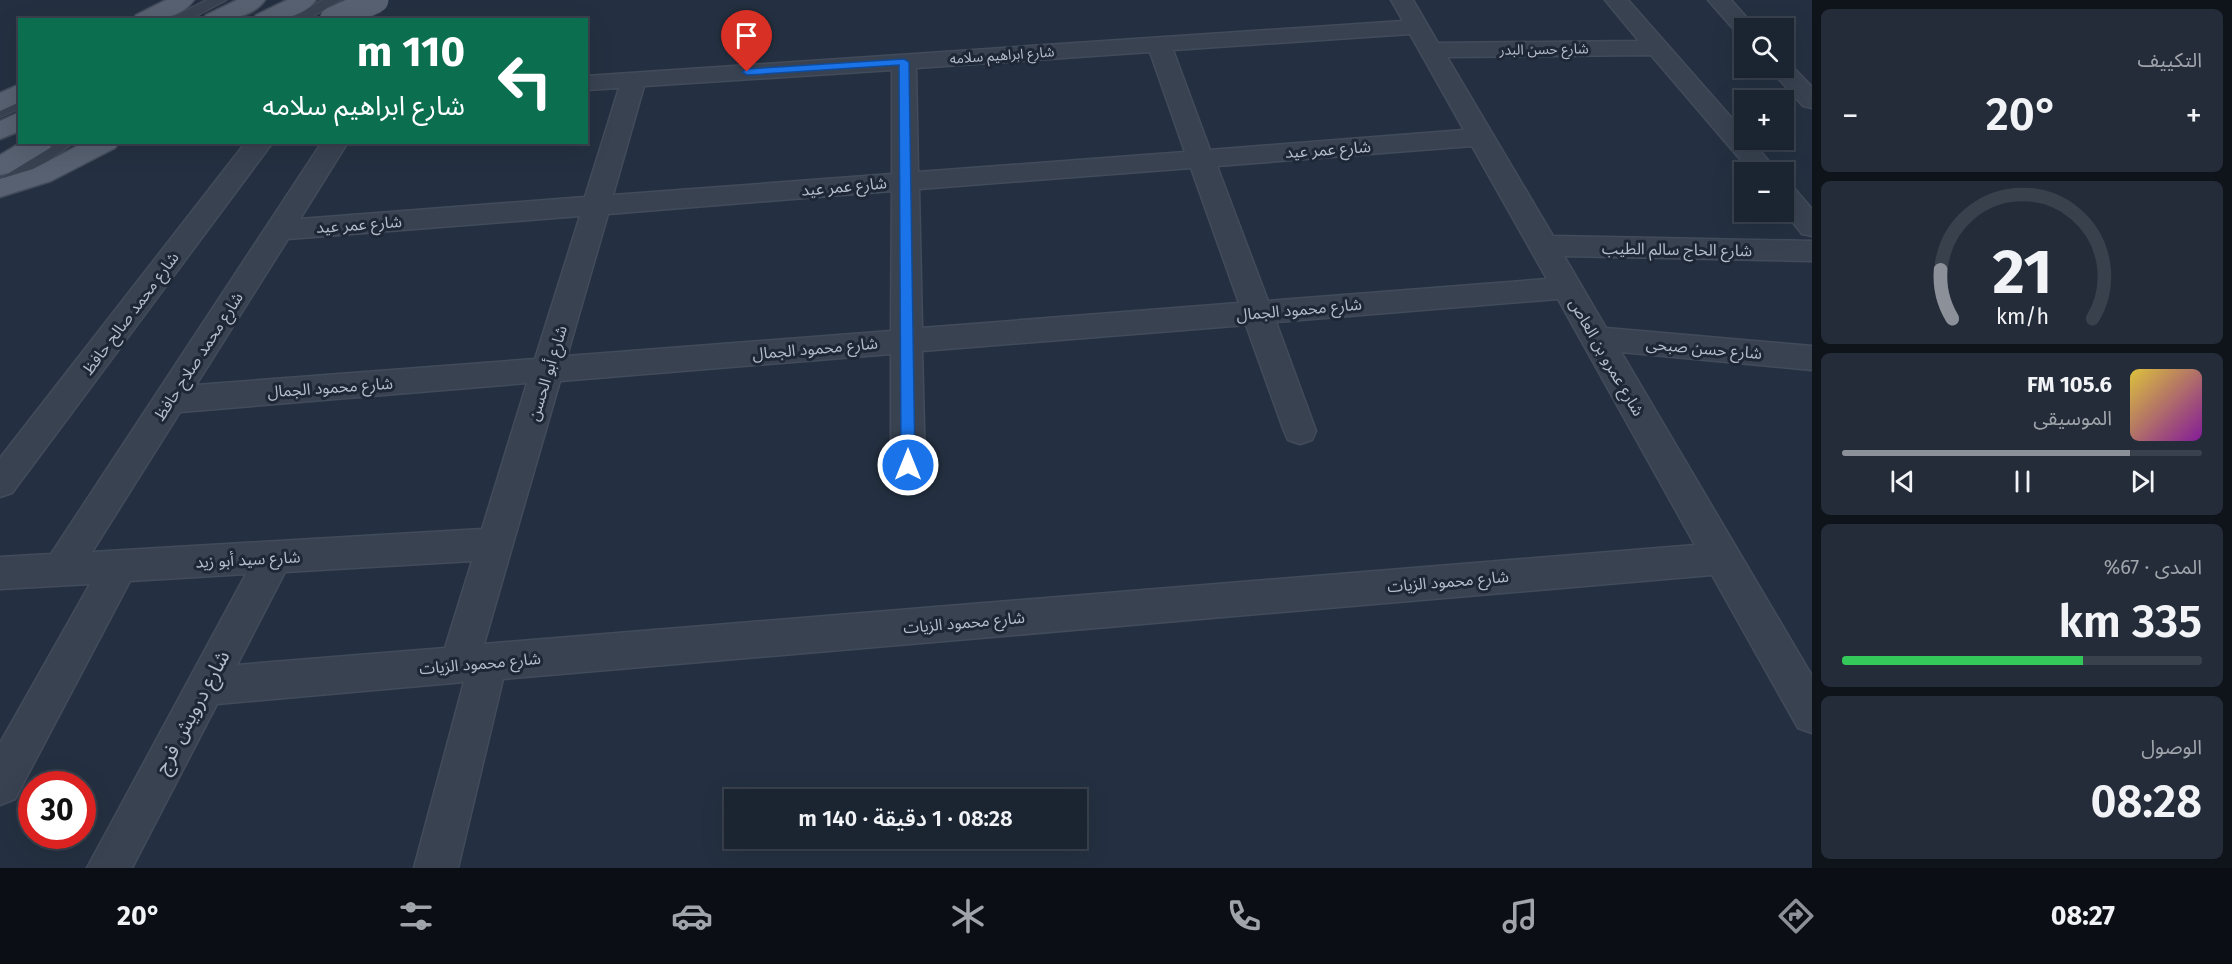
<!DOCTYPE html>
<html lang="ar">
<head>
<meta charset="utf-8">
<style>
  body { margin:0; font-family:"Fira Sans","Noto Sans Arabic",sans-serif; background:#242c39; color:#f1f3f6; direction:rtl; height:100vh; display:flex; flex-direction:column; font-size:22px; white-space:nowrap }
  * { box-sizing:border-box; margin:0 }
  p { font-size:20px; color:#a0a4ab }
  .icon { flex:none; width:33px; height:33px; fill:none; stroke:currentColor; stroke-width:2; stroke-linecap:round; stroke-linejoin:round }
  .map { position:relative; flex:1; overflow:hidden; direction:ltr }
  .side { display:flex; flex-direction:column; gap:9px; padding:9px; background:#0f141b; width:420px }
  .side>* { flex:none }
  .top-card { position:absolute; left:18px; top:18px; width:570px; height:126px; border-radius:0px; box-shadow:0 6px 24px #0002,0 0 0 2px #39414d; direction:rtl; background:#0b6e4f; color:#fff; overflow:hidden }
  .controls { position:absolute; left:1734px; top:18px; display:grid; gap:12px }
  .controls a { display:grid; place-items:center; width:60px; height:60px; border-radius:0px; background:#1b2431; box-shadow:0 6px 24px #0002,0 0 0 2px #39414d; font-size:30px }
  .speed { position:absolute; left:18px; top:771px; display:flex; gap:12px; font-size:30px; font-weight:700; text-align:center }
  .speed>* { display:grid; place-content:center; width:78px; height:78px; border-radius:50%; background:#1b2431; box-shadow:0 6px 24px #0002,0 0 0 2px #39414d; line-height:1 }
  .speed .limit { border:9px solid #d22; background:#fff; color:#111 }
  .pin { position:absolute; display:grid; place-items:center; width:51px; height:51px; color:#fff; margin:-62px -26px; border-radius:50% 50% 50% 0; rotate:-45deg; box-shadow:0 0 6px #0007 }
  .pin .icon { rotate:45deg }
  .me { position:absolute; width:66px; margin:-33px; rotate:0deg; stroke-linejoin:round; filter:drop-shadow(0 0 4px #0008) }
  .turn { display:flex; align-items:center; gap:21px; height:126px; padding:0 24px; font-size:27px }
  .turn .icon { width:78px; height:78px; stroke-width:2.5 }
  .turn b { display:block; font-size:42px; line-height:51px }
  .big { font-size:45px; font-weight:600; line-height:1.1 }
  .side .widget { flex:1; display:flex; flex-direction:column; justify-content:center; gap:9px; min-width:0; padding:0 21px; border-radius:9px; background:#242c39 }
  .side .dial { align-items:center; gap:0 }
  .dial svg { height:156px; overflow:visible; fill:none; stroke:#39414d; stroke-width:7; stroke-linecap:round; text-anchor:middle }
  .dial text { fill:#f1f3f6; stroke:none }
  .song { display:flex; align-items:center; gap:18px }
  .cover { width:72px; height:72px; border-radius:9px; background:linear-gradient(135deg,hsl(50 70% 55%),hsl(290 70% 35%)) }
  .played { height:6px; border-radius:3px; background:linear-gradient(90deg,#8c9099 80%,#39414d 80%) }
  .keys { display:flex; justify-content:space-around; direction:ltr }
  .heat { display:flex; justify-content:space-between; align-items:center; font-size:33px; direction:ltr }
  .charge { height:9px; border-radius:4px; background:linear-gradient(90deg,#34c759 67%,#39414d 0) }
  .trip { position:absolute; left:724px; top:789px; width:363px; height:60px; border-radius:0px; background:#1b2431; box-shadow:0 6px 24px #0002,0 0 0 2px #39414d; font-weight:600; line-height:60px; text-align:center; direction:rtl }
  .dock { display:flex; height:96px; justify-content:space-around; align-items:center; background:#0b0e14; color:#a0a4ab }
  .dock .icon { width:42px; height:42px }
  .dock .selected { color:#8c9099 }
  .dock b { font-size:27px; color:#f1f3f6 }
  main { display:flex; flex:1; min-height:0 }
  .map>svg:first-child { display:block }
</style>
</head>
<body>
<main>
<section class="side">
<div class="widget"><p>التكييف</p>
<div class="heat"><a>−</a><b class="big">20°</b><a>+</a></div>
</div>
<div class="widget dial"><svg viewBox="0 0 100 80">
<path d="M14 69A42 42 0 1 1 86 69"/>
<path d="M14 69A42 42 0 0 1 8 44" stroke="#8c9099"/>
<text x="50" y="56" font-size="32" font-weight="700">21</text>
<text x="50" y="72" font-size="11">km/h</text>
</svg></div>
<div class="widget">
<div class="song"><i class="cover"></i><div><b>105.6 FM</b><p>الموسيقى</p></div></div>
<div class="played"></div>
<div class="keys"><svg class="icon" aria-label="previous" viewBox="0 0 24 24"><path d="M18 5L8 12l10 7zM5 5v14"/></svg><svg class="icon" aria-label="pause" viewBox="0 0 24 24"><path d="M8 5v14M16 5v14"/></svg><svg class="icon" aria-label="next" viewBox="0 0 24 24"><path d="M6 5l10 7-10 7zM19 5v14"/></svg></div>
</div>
<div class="widget"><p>المدى · 67%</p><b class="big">335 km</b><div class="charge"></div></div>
<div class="widget"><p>الوصول</p><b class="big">08:28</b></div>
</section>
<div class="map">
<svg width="1812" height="868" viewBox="0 0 1812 868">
  <rect width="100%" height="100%" fill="#243041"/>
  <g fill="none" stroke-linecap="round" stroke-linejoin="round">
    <defs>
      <path id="service" d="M 207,0 L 226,0 L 188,20 L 168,20 Z
        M 323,0 L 341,0 L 306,20 L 287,20 Z
        M 20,97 L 20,108 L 0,117 L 0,106 Z
        M 54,142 L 74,142 L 6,191 L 0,193 L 0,179 Z"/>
      <path id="minor" d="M 1391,0 L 1413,0 L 1438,43 L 1639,41 L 1605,0 L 1628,0 L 1744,132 L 1744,140 L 1751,140 L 1778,172 L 1751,172 L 1651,55 L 1447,57 L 1553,236 L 1812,241 L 1812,261 L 1564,256 L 1606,328 L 1812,346 L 1812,370 L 1621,352 L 1812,676 L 1812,733 L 1798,728 L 1712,575 L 503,679 L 458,868 L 414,868 L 464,682 L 217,704 L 132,868 L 87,868 L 246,574 L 130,581 L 15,799 L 0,805 L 0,743 L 90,584 L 0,589 L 0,557 L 51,554 L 322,142 L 348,142 L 300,219 L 585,197 L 619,88 L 586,90 L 586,76 L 1403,21 ZM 1410,34 L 1464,130 L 1210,150 L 1173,50 ZM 1150,52 L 1185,152 L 918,172 L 916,68 ZM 892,70 L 892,174 L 613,195 L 644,86 ZM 1472,146 L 1547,279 L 1268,301 L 1217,166 ZM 1191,168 L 1239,303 L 922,328 L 919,189 ZM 892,191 L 891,331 L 567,356 L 608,214 ZM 580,216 L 535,359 L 196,385 L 288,239 ZM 1558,299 L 1695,545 L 484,644 L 560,381 L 891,354 L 891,465 L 896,475 L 908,479 L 920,475 L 925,465 L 922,351 L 1246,325 L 1284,431 L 1288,440 L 1300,444 L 1312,440 L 1316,431 L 1276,322 ZM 527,383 L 482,529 L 92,552 L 180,412 ZM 472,561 L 445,648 L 237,665 L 285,572 Z
        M 1708,0 L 1731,0 L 1756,28 L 1744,28 L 1744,35 L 1737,33 Z
        M 1784,61 L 1789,63 L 1812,87 L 1812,108 L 1803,106 L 1769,68 L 1784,68 Z
        M 246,142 L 273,142 L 12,493 L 0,497 L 0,458 Z
        M 1784,185 L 1794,188 L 1812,209 L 1812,236 L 1802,234 L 1784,211 Z"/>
      <path id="primary" d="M 166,0 L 194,0 C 181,19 154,20 133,20 L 136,15 Z
        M 237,0 L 265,0 C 252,19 224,20 203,20 L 206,15 Z
        M 287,0 L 316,0 C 303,19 274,20 253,20 L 256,15 Z
        M 20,84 L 20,102 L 0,111 L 0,93 Z
        M 20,112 L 20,131 L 0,139 L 0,121 Z
        M 22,142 L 54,142 L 50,148 L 9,173 L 0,175 L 0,155 Z
        M 85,142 L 119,142 L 115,148 L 51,181 L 0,197 L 0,179 L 33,169 Z"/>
    </defs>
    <use href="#service" stroke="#424b5a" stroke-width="3"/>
    <use href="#minor" stroke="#424b5a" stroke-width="3"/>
    <use href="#primary" stroke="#424b5a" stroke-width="3"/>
    <use href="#service" fill="#394251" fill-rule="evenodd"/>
    <use href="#minor" fill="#394251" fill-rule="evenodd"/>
    <use href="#primary" fill="#576171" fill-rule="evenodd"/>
    <defs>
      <path id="primary-bridge" d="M 332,20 L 376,0"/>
    </defs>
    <use href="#primary-bridge" stroke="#424b5a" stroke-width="27" stroke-linecap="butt"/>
    <use href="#primary-bridge" stroke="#576171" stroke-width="25"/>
  </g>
  <path fill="#1a73e8" stroke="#114b97" stroke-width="1.5" d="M 904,59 L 909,62 L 915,465 L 913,469 L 903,469 L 901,465 L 899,65 L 747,75 L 742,72 L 747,69 Z"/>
  <g text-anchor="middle" stroke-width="6" stroke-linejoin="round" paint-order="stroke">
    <g font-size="14" fill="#b5bdcb" stroke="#1d2736">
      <text transform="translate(1544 49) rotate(-1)" y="5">شارع حسن البدر</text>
      <text transform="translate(1002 55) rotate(-4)" y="5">شارع ابراهيم سلامه</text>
    </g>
    <g font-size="16" fill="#b5bdcb" stroke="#1d2736">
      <text transform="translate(1328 149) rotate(-4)" y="6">شارع عمر عيد</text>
      <text transform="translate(844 186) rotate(-5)" y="6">شارع عمر عيد</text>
      <text transform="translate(359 224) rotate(-4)" y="6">شارع عمر عيد</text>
      <text transform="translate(1677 249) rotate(1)" y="6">شارع الحاج سالم الطيب</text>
      <text transform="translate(1299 309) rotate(-5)" y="6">شارع محمود الجمال</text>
      <text transform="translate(130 313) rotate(-53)" y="6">شارع محمد صالح حافظ</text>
      <text transform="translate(815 348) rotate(-5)" y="6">شارع محمود الجمال</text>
      <text transform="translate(1704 348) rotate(5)" y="6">شارع حسن صبحى</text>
      <text transform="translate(198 356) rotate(-57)" y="6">شارع محمد صلاح حافظ</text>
      <text transform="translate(1607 357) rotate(60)" y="6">شارع عمرو بن العاص</text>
      <text transform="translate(547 373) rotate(-73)" y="6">شارع أبو الحسن</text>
      <text transform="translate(330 387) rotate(-4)" y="6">شارع محمود الجمال</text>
      <text transform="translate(248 559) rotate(-3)" y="6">شارع سيد أبو زيد</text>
      <text transform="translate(1448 581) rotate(-5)" y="6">شارع محمود الزيات</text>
      <text transform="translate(964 622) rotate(-5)" y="6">شارع محمود الزيات</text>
      <text transform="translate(480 663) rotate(-5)" y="6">شارع محمود الزيات</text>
    </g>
    <g font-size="20" fill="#b5bdcb" stroke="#1d2736">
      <text transform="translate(192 712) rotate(-62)" y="7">شارع درويش فرج</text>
    </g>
  </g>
</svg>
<div class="controls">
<a><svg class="icon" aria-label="search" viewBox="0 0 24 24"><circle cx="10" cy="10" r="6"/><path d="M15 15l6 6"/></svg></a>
<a>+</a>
<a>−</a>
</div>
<div class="speed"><div class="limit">30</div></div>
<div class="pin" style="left:747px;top:72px;background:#d93025"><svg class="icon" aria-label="arrive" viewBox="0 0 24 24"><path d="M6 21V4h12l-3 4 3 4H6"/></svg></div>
<svg class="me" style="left:908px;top:465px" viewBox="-20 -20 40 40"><circle r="17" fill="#1a73e8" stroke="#fff" stroke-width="3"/><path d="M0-11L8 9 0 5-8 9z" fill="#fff"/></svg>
<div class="trip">08:28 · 1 دقيقة · 140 m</div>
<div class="top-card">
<div class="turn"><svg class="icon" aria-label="left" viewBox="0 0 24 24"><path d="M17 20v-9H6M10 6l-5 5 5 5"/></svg><div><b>110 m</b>شارع ابراهيم سلامه</div></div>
</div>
</div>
</main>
<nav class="dock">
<b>08:27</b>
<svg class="icon selected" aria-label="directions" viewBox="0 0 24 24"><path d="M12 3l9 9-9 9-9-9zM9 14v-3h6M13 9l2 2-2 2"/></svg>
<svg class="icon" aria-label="music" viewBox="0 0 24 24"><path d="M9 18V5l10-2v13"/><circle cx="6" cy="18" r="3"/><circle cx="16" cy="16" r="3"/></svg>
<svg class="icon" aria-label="phone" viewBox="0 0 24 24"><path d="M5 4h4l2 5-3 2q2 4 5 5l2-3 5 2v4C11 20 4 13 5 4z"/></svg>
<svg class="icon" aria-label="climate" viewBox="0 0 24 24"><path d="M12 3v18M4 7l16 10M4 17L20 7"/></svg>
<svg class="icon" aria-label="car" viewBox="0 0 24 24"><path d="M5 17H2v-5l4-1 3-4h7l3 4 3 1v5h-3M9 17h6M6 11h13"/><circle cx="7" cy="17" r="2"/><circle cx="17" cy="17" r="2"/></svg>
<svg class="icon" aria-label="filters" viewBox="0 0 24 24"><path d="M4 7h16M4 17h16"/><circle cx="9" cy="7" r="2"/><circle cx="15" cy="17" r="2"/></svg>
<b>20°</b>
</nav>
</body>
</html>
